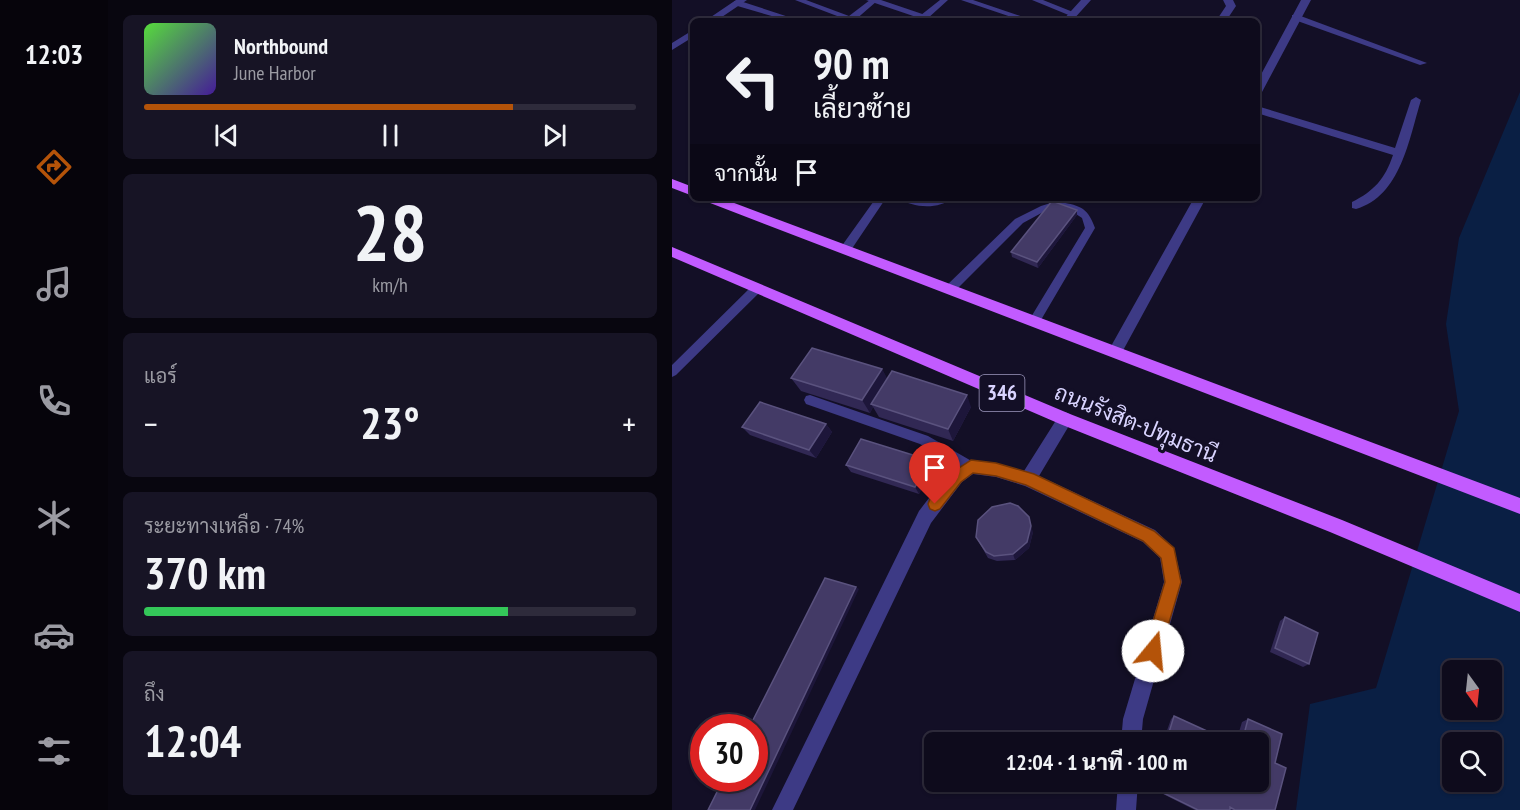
<!DOCTYPE html>
<html lang="th">
<head>
<meta charset="utf-8">
<style>
  body { margin:0; font-family:"PT Sans Narrow",Sarabun,sans-serif; background:#171425; color:#f1f3f6; height:100vh; display:flex; flex-direction:column; font-size:22px; white-space:nowrap }
  * { box-sizing:border-box; margin:0 }
  p { font-size:20px; color:#9b9ba3 }
  .icon { flex:none; width:33px; height:33px; fill:none; stroke:currentColor; stroke-width:2; stroke-linecap:round; stroke-linejoin:round }
  .map { position:relative; flex:1; overflow:hidden }
  .details { display:flex; flex-direction:column; gap:15px; padding:15px; background:#08060f; width:564px }
  .details>* { flex:none }
  .banner { position:absolute; left:18px; top:18px; width:570px; height:183px; border-radius:9px; box-shadow:0 2px 4px #0004,0 0 0 2px #2e2b3b; background:#0e0b1c; color:#f1f3f6; overflow:hidden }
  .needle { width:39px; rotate:165deg }
  .fabs { position:absolute; left:770px; top:660px; display:grid; gap:12px }
  .fabs a { display:grid; place-items:center; width:60px; height:60px; border-radius:9px; background:#0e0b1c; box-shadow:0 2px 4px #0004,0 0 0 2px #2e2b3b; font-size:30px }
  .speed { position:absolute; left:18px; top:714px; display:flex; gap:12px; font-size:30px; font-weight:700; text-align:center }
  .speed>* { display:grid; place-content:center; width:78px; height:78px; border-radius:50%; background:#0e0b1c; box-shadow:0 2px 4px #0004,0 0 0 2px #2e2b3b; line-height:1 }
  .speed .limit { border:9px solid #d22; background:#fff; color:#111 }
  .pin { position:absolute; display:grid; place-items:center; width:51px; height:51px; color:#fff; margin:-62px -26px; border-radius:50% 50% 50% 0; rotate:-45deg; box-shadow:0 0 6px #0007 }
  .pin .icon { rotate:45deg }
  .me { position:absolute; width:66px; margin:-33px; rotate:17deg; stroke-linejoin:round; filter:drop-shadow(0 0 4px #0008) }
  .turn { display:flex; align-items:center; gap:21px; height:126px; padding:0 24px; font-size:27px }
  .turn .icon { width:78px; height:78px; stroke-width:2.5 }
  .turn b { display:block; font-size:42px; line-height:51px }
  .then { display:flex; align-items:center; height:57px; padding:0 24px; background:#0003; gap:12px; font-size:22px }
  .big { font-size:45px; font-weight:800; line-height:1.1 }
  .details .tile { flex:1; display:flex; flex-direction:column; justify-content:center; gap:9px; min-width:0; padding:0 21px; border-radius:9px; background:#171425 }
  .details .dial { align-items:center; gap:0 }
  .dial b { font-size:78px; line-height:1 }
  .song { display:flex; align-items:center; gap:18px }
  .cover { width:72px; height:72px; border-radius:9px; background:linear-gradient(135deg,hsl(110 70% 55%),hsl(260 70% 35%)) }
  .played { height:6px; border-radius:3px; background:linear-gradient(90deg,#b45309 75%,#2e2b3b 75%) }
  .keys { display:flex; justify-content:space-around; direction:ltr }
  .heat { display:flex; justify-content:space-between; align-items:center; font-size:33px; direction:ltr }
  .charge { height:9px; border-radius:4px; background:linear-gradient(90deg,#34c759 74%,#2e2b3b 0) }
  .trip { position:absolute; left:252px; top:732px; width:345px; height:60px; border-radius:9px; background:#0e0b1c; box-shadow:0 2px 4px #0004,0 0 0 2px #2e2b3b; font-weight:800; line-height:60px; text-align:center }
  main { display:flex; flex:1; min-height:0 }
  .menu { display:flex; flex-direction:column; width:108px; justify-content:space-around; align-items:center; background:#06040b; color:#9b9ba3 }
  .menu .icon { width:42px; height:42px }
  .menu .selected { color:#b45309 }
  .menu b { font-size:27px; color:#f1f3f6 }
  .map>svg:first-child { display:block }
</style>
</head>
<body>
<main>
<nav class="menu">
<b>12:03</b>
<svg class="icon selected" aria-label="directions" viewBox="0 0 24 24"><path d="M12 3l9 9-9 9-9-9zM9 14v-3h6M13 9l2 2-2 2"/></svg>
<svg class="icon" aria-label="music" viewBox="0 0 24 24"><path d="M9 18V5l10-2v13"/><circle cx="6" cy="18" r="3"/><circle cx="16" cy="16" r="3"/></svg>
<svg class="icon" aria-label="phone" viewBox="0 0 24 24"><path d="M5 4h4l2 5-3 2q2 4 5 5l2-3 5 2v4C11 20 4 13 5 4z"/></svg>
<svg class="icon" aria-label="climate" viewBox="0 0 24 24"><path d="M12 3v18M4 7l16 10M4 17L20 7"/></svg>
<svg class="icon" aria-label="car" viewBox="0 0 24 24"><path d="M5 17H2v-5l4-1 3-4h7l3 4 3 1v5h-3M9 17h6M6 11h13"/><circle cx="7" cy="17" r="2"/><circle cx="17" cy="17" r="2"/></svg>
<svg class="icon" aria-label="filters" viewBox="0 0 24 24"><path d="M4 7h16M4 17h16"/><circle cx="9" cy="7" r="2"/><circle cx="15" cy="17" r="2"/></svg>
</nav>
<section class="details">
<div class="tile">
<div class="song"><i class="cover"></i><div><b>Northbound</b><p>June Harbor</p></div></div>
<div class="played"></div>
<div class="keys"><svg class="icon" aria-label="previous" viewBox="0 0 24 24"><path d="M18 5L8 12l10 7zM5 5v14"/></svg><svg class="icon" aria-label="pause" viewBox="0 0 24 24"><path d="M8 5v14M16 5v14"/></svg><svg class="icon" aria-label="next" viewBox="0 0 24 24"><path d="M6 5l10 7-10 7zM19 5v14"/></svg></div>
</div>
<div class="tile dial"><b>28</b><p>km/h</p></div>
<div class="tile"><p>แอร์</p>
<div class="heat"><a>−</a><b class="big">23°</b><a>+</a></div>
</div>
<div class="tile"><p>ระยะทางเหลือ · 74%</p><b class="big">370 km</b><div class="charge"></div></div>
<div class="tile"><p>ถึง</p><b class="big">12:04</b></div>
</section>
<div class="map">
<svg width="848" height="810" viewBox="0 0 848 810">
  <rect width="100%" height="100%" fill="#130f26"/>
  <path fill="#0a1f44" fill-rule="evenodd" d="M 848,92 L 848,810 L 624,810 L 638,704 L 704,688 L 787,411 L 774,324 L 787,238 ZM 780,670 L 819,670 L 819,710 L 780,710 ZM 780,742 L 819,742 L 819,782 L 780,782 Z"/>
  <g fill="none" stroke-linecap="round" stroke-linejoin="round">
    <path fill="#3d3a85" fill-rule="evenodd" d="M 123,0 L 134,0 L 177,16 L 198,0 L 205,1 L 182,21 L 171,21 L 173,19 Z
      M 268,0 L 276,0 L 255,19 L 249,19 L 249,15 Z
      M 289,0 L 301,0 L 363,21 L 351,21 Z
      M 360,0 L 371,0 L 406,14 L 399,16 Z
      M 62,1 L 68,1 L 129,21 L 117,21 L 62,5 Z
      M 620,15 L 626,15 L 755,63 L 748,65 L 620,19 Z
      M 204,198 L 214,198 L 177,253 L 169,253 L 169,247 Z
      M 227,198 L 259,200 L 280,198 C 267,210 240,208 227,198 Z
      M 385,201 C 406,206 415,205 423,228 L 366,325 L 362,326 L 356,322 L 413,228 L 410,218 L 401,212 L 385,207 L 375,210 L 351,223 L 281,293 L 273,293 L 272,290 L 273,287 L 343,219 L 369,206 Z
      M 84,285 L 88,286 L 89,289 L 88,292 L 4,375 L 0,377 L 0,365 L 80,286 Z
      M 138,395 L 256,436 L 303,463 L 305,467 L 303,471 L 299,473 L 248,444 L 134,404 L 132,400 L 134,396 Z"/>
    <path fill="#3d3a85" fill-rule="evenodd" d="M 64,0 L 75,0 L 44,21 L 33,21 Z
      M 194,0 L 209,0 L 271,21 L 256,21 Z
      M 409,0 L 419,0 L 400,21 L 390,21 Z
      M 551,0 L 561,0 L 564,6 L 554,21 L 544,21 L 554,6 Z
      M 629,0 L 639,0 L 590,92 L 585,95 L 585,82 Z
      M 21,30 L 21,37 L 0,50 L 0,43 Z
      M 744,97 L 749,100 C 737,139 729,196 684,209 L 680,208 L 680,202 C 702,191 713,179 721,155 L 585,113 L 585,106 L 723,148 L 739,100 Z
      M 522,198 L 534,198 L 448,356 L 438,356 L 436,352 L 438,348 Z
      M 393,412 L 398,414 L 401,419 L 367,476 L 483,530 L 502,548 L 510,582 L 471,719 L 469,742 L 449,742 L 451,719 L 492,582 L 488,558 L 471,542 L 353,486 L 324,477 L 301,474 L 290,482 L 259,523 L 121,810 L 100,810 L 247,511 C 288,460 285,452 352,471 L 388,414 Z
      M 446,782 L 466,782 L 464,810 L 444,810 Z"/>
    <path fill="#c25bff" fill-rule="evenodd" d="M 0,179 L 21,187 L 21,196 L 0,188 Z
      M 31,198 L 49,198 L 848,498 L 848,514 L 33,201 Z
      M 0,247 L 398,414 L 670,520 L 848,594 L 848,612 L 658,532 L 388,424 L 0,257 Z"/>
  </g>
  <path fill="#312854" d="M 405,210 L 405,215 L 366,268 L 340,257 L 339,252 Z
    M 210,369 L 215,379 L 299,407 L 281,441 L 207,417 L 201,407 L 198,413 L 129,391 L 119,378 Z
    M 154,424 L 160,432 L 144,458 L 78,435 L 70,427 Z
    M 174,465 L 260,468 L 247,494 L 179,472 Z
    M 361,532 L 357,548 L 343,560 L 325,561 L 316,558 L 304,537 Z
    M 613,617 L 637,664 L 631,667 L 598,652 L 608,621 Z
    M 502,716 L 559,742 L 491,742 L 499,719 Z
    M 576,719 L 603,763 L 603,810 L 559,810 L 558,809 L 558,810 L 523,810 L 477,787 L 478,782 L 586,782 L 586,742 L 564,742 L 570,722 Z"/>
  <path fill="#1d163a" d="M 405,210 L 405,215 L 366,268 L 365,262 Z
    M 210,369 L 217,382 L 199,404 L 201,407 L 198,413 L 190,400 Z
    M 295,395 L 299,407 L 281,441 L 276,429 Z
    M 154,424 L 160,432 L 144,458 L 137,450 Z
    M 257,460 L 260,468 L 247,494 L 243,487 Z
    M 359,526 L 361,532 L 357,548 L 343,560 L 341,554 Z
    M 184,587 L 187,589 L 83,810 L 78,810 Z"/>
  <path fill="#433a66" stroke="#5a527e" stroke-width="1.5" d="M 380,201 L 405,210 L 365,262 L 339,252 Z
    M 140,348 L 210,369 L 190,400 L 119,378 Z
    M 220,371 L 295,395 L 276,429 L 199,404 Z
    M 88,402 L 154,424 L 137,450 L 70,427 Z
    M 189,439 L 257,460 L 243,487 L 174,465 Z
    M 338,503 L 346,506 L 357,517 L 359,526 L 355,542 L 341,554 L 322,556 L 314,552 L 304,537 L 306,520 L 320,507 Z
    M 153,578 L 184,587 L 78,810 L 36,810 L 52,778 L 82,778 L 82,728 L 77,728 Z
    M 613,617 L 646,633 L 637,664 L 603,648 Z
    M 502,716 L 559,742 L 494,742 Z
    M 576,719 L 610,734 L 603,763 L 614,768 L 603,810 L 563,810 L 558,807 L 558,810 L 526,810 L 479,787 L 481,782 L 586,782 L 586,742 L 570,742 Z"/>
  <path fill="#b45309" stroke="#753606" stroke-width="1.5" d="M 299,460 L 324,463 L 362,474 L 482,531 L 502,548 L 509,582 L 487,657 L 481,659 L 475,657 L 472,651 L 493,582 L 489,558 L 471,541 L 354,485 L 324,476 L 301,473 L 289,482 L 268,509 L 263,511 L 258,509 L 256,504 L 258,499 L 279,473 Z"/>
  <g text-anchor="middle" stroke-width="6" stroke-linejoin="round" paint-order="stroke">
    <rect fill="#130f26" stroke="#9e99be" stroke-width="1.5" x="307.5" y="375" width="45" height="36" rx="4.5"/>
    <g font-size="21" font-weight="bold" fill="#d9d4ff">
      <text x="330" y="400">346</text>
    </g>
    <g font-size="22" fill="#d9d4ff" stroke="#130f26">
      <text transform="translate(464 423) rotate(22)" y="8">ถนนรังสิต-ปทุมธานี</text>
    </g>
  </g>
</svg>
<div class="fabs">
<a><svg class="needle" viewBox="-14 -14 28 28"><path d="M0-13l5 13h-10z" fill="#e53935"/><path d="M0 13l5-13h-10z" fill="#9b9ba3"/></svg></a>
<a><svg class="icon" aria-label="search" viewBox="0 0 24 24"><circle cx="10" cy="10" r="6"/><path d="M15 15l6 6"/></svg></a>
</div>
<div class="speed"><div class="limit">30</div></div>
<div class="pin" style="left:263px;top:504px;background:#d93025"><svg class="icon" aria-label="arrive" viewBox="0 0 24 24"><path d="M6 21V4h12l-3 4 3 4H6"/></svg></div>
<svg class="me" style="left:481px;top:651px" viewBox="-20 -20 40 40"><circle r="19" fill="#fff"/><path d="M0-13L10 11 0 6-10 11z" fill="#b45309"/></svg>
<div class="trip">12:04 · 1 นาที · 100 m</div>
<div class="banner">
<div class="turn"><svg class="icon" aria-label="left" viewBox="0 0 24 24"><path d="M17 20v-9H6M10 6l-5 5 5 5"/></svg><div><b>90 m</b>เลี้ยวซ้าย</div></div>
<div class="then">จากนั้น<svg class="icon" aria-label="arrive" viewBox="0 0 24 24"><path d="M6 21V4h12l-3 4 3 4H6"/></svg></div>
</div>
</div>
</main>
</body>
</html>
